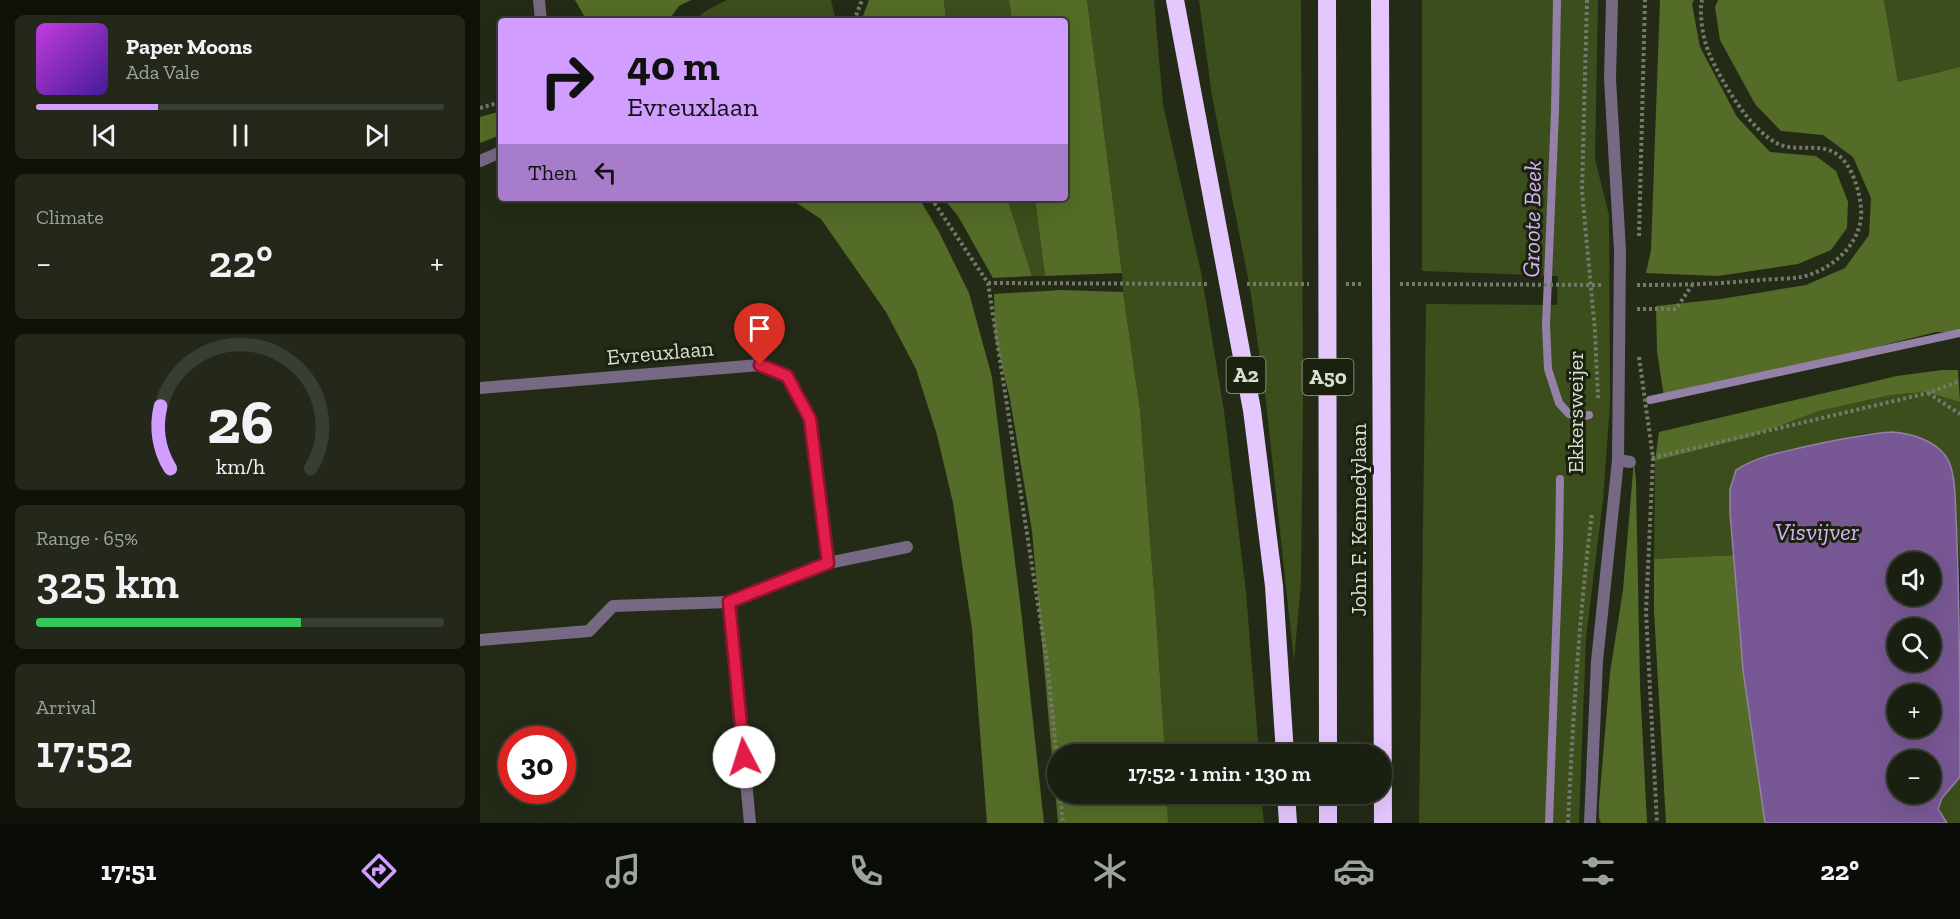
<!DOCTYPE html>
<html lang="en">
<head>
<meta charset="utf-8">
<style>
  body { margin:0; font-family:"Zilla Slab",serif; background:#23281a; color:#f1f3f6; height:100vh; display:flex; flex-direction:column; font-size:22px; white-space:nowrap }
  * { box-sizing:border-box; margin:0 }
  p { font-size:20px; color:#9fa39f }
  .icon { flex:none; width:33px; height:33px; fill:none; stroke:currentColor; stroke-width:2; stroke-linecap:round; stroke-linejoin:round }
  .map { position:relative; flex:1; overflow:hidden }
  .details { display:flex; flex-direction:column; gap:15px; padding:15px; background:#0e1209; width:480px }
  .details>* { flex:none }
  .guide { position:absolute; left:18px; top:18px; width:570px; height:183px; border-radius:6px; box-shadow:0 6px 24px #0002,0 0 0 2px #383e31; background:#d19dfe; color:#111; overflow:hidden }
  .tools { position:absolute; left:1407px; top:552px; display:grid; gap:12px }
  .tools a { display:grid; place-items:center; width:54px; height:54px; border-radius:50%; background:#1a2011; box-shadow:0 6px 24px #0002,0 0 0 2px #383e31; font-size:30px }
  .speed { position:absolute; left:18px; top:726px; display:flex; gap:12px; font-size:30px; font-weight:700; text-align:center }
  .speed>* { display:grid; place-content:center; width:78px; height:78px; border-radius:50%; background:#1a2011; box-shadow:0 6px 24px #0002,0 0 0 2px #383e31; line-height:1 }
  .speed .limit { border:9px solid #d22; background:#fff; color:#111 }
  .pin { position:absolute; display:grid; place-items:center; width:51px; height:51px; color:#fff; margin:-62px -26px; border-radius:50% 50% 50% 0; rotate:-45deg; box-shadow:0 0 6px #0007 }
  .pin .icon { rotate:45deg }
  .me { position:absolute; width:66px; margin:-33px; rotate:355deg; stroke-linejoin:round; filter:drop-shadow(0 0 4px #0008) }
  .turn { display:flex; align-items:center; gap:21px; height:126px; padding:0 30px; font-size:27px }
  .turn .icon { width:78px; height:78px; stroke-width:2.5 }
  .turn b { display:block; font-size:42px; line-height:51px }
  .then { display:flex; align-items:center; height:57px; padding:0 30px; background:#0003; gap:12px; font-size:22px }
  .big { font-size:45px; font-weight:600; line-height:1.1 }
  .details .tile { flex:1; display:flex; flex-direction:column; justify-content:center; gap:9px; min-width:0; padding:0 21px; border-radius:9px; background:#23281a }
  .details .dial { align-items:center; gap:0 }
  .dial svg { height:156px; overflow:visible; fill:none; stroke:#383e31; stroke-width:7; stroke-linecap:round; text-anchor:middle }
  .dial text { fill:#f1f3f6; stroke:none }
  .song { display:flex; align-items:center; gap:18px }
  .cover { width:72px; height:72px; border-radius:9px; background:linear-gradient(135deg,hsl(290 70% 55%),hsl(260 70% 35%)) }
  .played { height:6px; border-radius:3px; background:linear-gradient(90deg,#d19dfe 30%,#383e31 30%) }
  .keys { display:flex; justify-content:space-around; direction:ltr }
  .heat { display:flex; justify-content:space-between; align-items:center; font-size:33px; direction:ltr }
  .charge { height:9px; border-radius:4px; background:linear-gradient(90deg,#34c759 65%,#383e31 0) }
  .trip { position:absolute; left:567px; top:744px; width:345px; height:60px; border-radius:30px; background:#1a2011; box-shadow:0 6px 24px #0002,0 0 0 2px #383e31; font-weight:600; line-height:60px; text-align:center }
  .dock { display:flex; height:96px; justify-content:space-around; align-items:center; background:#0a0d07; color:#9fa39f }
  .dock .icon { width:42px; height:42px }
  .dock .on { color:#d19dfe }
  .dock b { font-size:27px; color:#f1f3f6 }
  main { display:flex; flex:1; min-height:0 }
  .map>svg:first-child { display:block }
</style>
</head>
<body>
<main>
<section class="details">
<div class="tile">
<div class="song"><i class="cover"></i><div><b>Paper Moons</b><p>Ada Vale</p></div></div>
<div class="played"></div>
<div class="keys"><svg class="icon" aria-label="previous" viewBox="0 0 24 24"><path d="M18 5L8 12l10 7zM5 5v14"/></svg><svg class="icon" aria-label="pause" viewBox="0 0 24 24"><path d="M8 5v14M16 5v14"/></svg><svg class="icon" aria-label="next" viewBox="0 0 24 24"><path d="M6 5l10 7-10 7zM19 5v14"/></svg></div>
</div>
<div class="tile"><p>Climate</p>
<div class="heat"><a>−</a><b class="big">22°</b><a>+</a></div>
</div>
<div class="tile dial"><svg viewBox="0 0 100 80">
<path d="M14 69A42 42 0 1 1 86 69"/>
<path d="M14 69A42 42 0 0 1 9 37" stroke="#d19dfe"/>
<text x="50" y="56" font-size="32" font-weight="700">26</text>
<text x="50" y="72" font-size="11">km/h</text>
</svg></div>
<div class="tile"><p>Range · 65%</p><b class="big">325 km</b><div class="charge"></div></div>
<div class="tile"><p>Arrival</p><b class="big">17:52</b></div>
</section>
<div class="map">
<svg width="1480" height="823" viewBox="0 0 1480 823">
  <rect width="100%" height="100%" fill="#232b17"/>
  <path fill="#3c4e1b" d="M 247,0 L 351,0 L 356,21 L 213,21 L 227,10 Z
    M 464,0 L 529,0 L 532,21 L 466,21 Z
    M 607,0 L 674,0 L 683,105 L 721,272 L 744,411 L 766,592 L 779,754 L 685,754 L 676,617 L 660,410 L 643,292 L 642,273 Z
    M 719,0 L 821,0 L 823,406 L 821,582 L 814,661 L 786,402 L 770,288 L 732,96 Z
    M 942,0 L 1118,0 L 1115,159 L 1129,215 L 1130,404 L 1123,500 L 1106,638 L 1099,823 L 939,823 L 946,304 L 1077,305 L 1078,276 L 942,271 Z
    M 1404,0 L 1480,0 L 1480,67 L 1418,82 Z
    M 527,198 L 555,198 L 565,276 L 552,276 Z
    M 1445,392 L 1480,402 L 1480,566 L 1473,479 L 1412,432 L 1382,434 L 1301,452 L 1264,465 L 1250,489 L 1250,513 L 1254,555 L 1174,559 L 1175,461 L 1270,437 L 1339,411 L 1411,395 Z
    M 1480,777 L 1480,823 L 1467,823 L 1458,809 L 1462,798 Z
    M 687,794 L 781,794 L 784,823 L 688,823 Z"/>
  <path fill="#546c27" d="M 95,0 L 211,0 L 199,6 L 188,21 L 107,21 Z
    M 389,0 L 464,0 L 466,21 L 381,21 Z
    M 529,0 L 607,0 L 642,273 L 565,276 L 555,198 L 585,198 L 585,21 L 532,21 Z
    M 1180,0 L 1214,0 L 1212,4 L 1220,47 L 1257,117 L 1290,152 L 1336,156 L 1356,171 L 1368,202 L 1367,228 L 1351,250 L 1318,264 L 1238,276 L 1166,273 L 1171,250 Z
    M 1238,0 L 1404,0 L 1418,82 L 1480,67 L 1480,333 L 1456,332 L 1204,395 L 1184,397 L 1177,351 L 1176,306 L 1241,299 L 1326,285 L 1365,268 L 1389,235 L 1391,198 L 1373,157 L 1343,135 L 1301,131 L 1275,104 L 1240,40 L 1235,7 Z
    M 21,111 L 21,135 L 0,143 L 0,117 Z
    M 309,198 L 439,198 L 459,232 L 489,293 L 512,377 L 541,610 L 564,823 L 507,823 L 492,629 L 473,503 L 457,435 L 436,369 L 406,312 L 341,219 Z
    M 463,198 L 527,198 L 552,276 L 513,278 L 478,216 Z
    M 581,290 L 643,292 L 660,410 L 676,617 L 685,754 L 578,754 L 578,794 L 687,794 L 688,823 L 578,823 L 552,531 L 530,399 L 515,337 L 514,294 Z
    M 1462,370 L 1478,370 L 1480,402 L 1445,392 L 1411,395 L 1339,411 L 1270,437 L 1175,461 L 1179,432 L 1417,376 Z
    M 1154,460 L 1156,482 L 1160,685 L 1167,823 L 1121,823 L 1119,818 L 1119,804 L 1130,673 L 1143,590 Z
    M 1254,555 L 1263,670 L 1285,823 L 1186,823 L 1174,611 L 1174,559 Z"/>
  <path fill="#785894" stroke="#9580a7" stroke-width="1.5" fill-rule="evenodd" d="M 1412,432 C 1430,433 1453,440 1465,455 C 1476,469 1475,500 1476,517 C 1480,603 1480,690 1480,777 L 1462,798 L 1458,809 L 1467,823 L 1285,823 L 1263,670 L 1260,632 L 1250,513 L 1250,489 L 1256,470 C 1277,456 1303,452 1328,446 C 1356,440 1383,434 1412,432 ZM 1418,562 L 1450,562 L 1450,596 L 1418,596 ZM 1418,628 L 1450,628 L 1450,662 L 1418,662 ZM 1418,694 L 1450,694 L 1450,728 L 1418,728 ZM 1418,760 L 1450,760 L 1450,794 L 1418,794 Z"/>
  <g fill="none" stroke-linecap="round" stroke-linejoin="round">
    <path stroke="#9580a7" stroke-width="8" d="M 1077,0 L 1075,112 L 1066,325 L 1068,369 L 1079,403 L 1089,414 L 1099,417 L 1109,415
      M 1170,400 L 1480,333
      M 1069,823 L 1079,551 L 1080,479"/>
    <path stroke="#747a6a" stroke-width="4" stroke-dasharray="3 3" stroke-linecap="butt" d="M 1107,0 L 1102,191 L 1115,331 L 1118,398
      M 374,21 L 382,0
      M 0,108 L 21,102
      M 451,198 L 508,283 L 567,662 L 578,769
      M 1159,236 L 1165,0
      M 508,283 L 730,284
      M 767,284 L 829,284
      M 866,284 L 883,284
      M 920,284 L 1123,285
      M 1157,285 C 1198,285 1239,284 1280,280 C 1293,279 1308,279 1321,277 C 1353,270 1384,242 1381,208 C 1380,192 1372,165 1358,155 C 1341,142 1319,152 1301,145 C 1272,134 1241,81 1229,53 C 1223,39 1219,15 1222,0
      M 1157,309 L 1196,309 L 1212,285
      M 1159,357 L 1173,458 L 1166,612 L 1177,823
      M 1448,393 L 1480,414
      M 1172,458 L 1448,393 L 1480,381
      M 580,794 L 583,823
      M 1088,823 C 1093,719 1099,616 1112,513"/>
    <path stroke="#776984" stroke-width="12" d="M 1138,460 L 1150,462"/>
    <path stroke="#776984" stroke-width="12" d="M 348,563 L 427,547"/>
    <path stroke="#776984" stroke-width="12" d="M 59,0 L 61,21
      M 0,161 L 21,152
      M 0,388 L 280,365 L 307,376 L 330,419 L 348,563 L 249,602 L 133,606 L 109,631 L 0,640
      M 249,602 L 270,823
      M 1110,823 L 1117,661 L 1138,460 L 1140,251 L 1130,79 L 1132,0"/>
    <path stroke="#e3c7fd" stroke-width="18" d="M 695,0 L 772,410 L 794,586 L 805,754
      M 847,0 L 848,754
      M 900,0 L 903,823
      M 806,794 L 808,823
      M 848,794 L 848,823"/>
  </g>
  <g fill="none" stroke-linecap="round" stroke-linejoin="round">
    <defs>
      <path id="route" d="M 264,757 L 249,602 L 348,563 L 330,419 L 307,376 L 280,365"/>
    </defs>
    <use href="#route" stroke="#92132f" stroke-width="15"/>
    <use href="#route" stroke="#e11d48" stroke-width="10"/>
  </g>
  <g text-anchor="middle" stroke-width="6" stroke-linejoin="round" paint-order="stroke">
    <g fill="#1a210e" stroke="#a0a597" stroke-width="1.5">
      <rect x="746.5" y="357" width="39" height="36" rx="4.5"/>
      <rect x="822.5" y="359" width="51" height="36" rx="4.5"/>
    </g>
    <g font-size="21" font-weight="bold" fill="#d9ded2">
      <text x="766" y="382">A2</text>
      <text x="848" y="384">A50</text>
    </g>
    <g font-size="22" fill="#d9ded2" stroke="#1a210e">
      <text transform="translate(180 352) rotate(-5)" y="8">Evreuxlaan</text>
      <text transform="translate(1095 412) rotate(-90)" y="8">Ekkersweijer</text>
      <text transform="translate(878 520) rotate(-90)" y="8">John F. Kennedylaan</text>
    </g>
    <g font-size="24" font-style="italic" fill="#d5b1f6" stroke="#1a210e">
      <text transform="translate(1052 219) rotate(-89)" y="8">Groote Beek</text>
      <text x="1337" y="540">Visvijver</text>
    </g>
  </g>
</svg>
<div class="tools">
<a><svg class="icon" aria-label="sound" viewBox="0 0 24 24"><path d="M4 9h4l5-4v14l-5-4H4zM17 9q2 3 0 6"/></svg></a>
<a><svg class="icon" aria-label="search" viewBox="0 0 24 24"><circle cx="10" cy="10" r="6"/><path d="M15 15l6 6"/></svg></a>
<a>+</a>
<a>−</a>
</div>
<div class="speed"><div class="limit">30</div></div>
<div class="pin" style="left:280px;top:365px;background:#d93025"><svg class="icon" aria-label="arrive" viewBox="0 0 24 24"><path d="M6 21V4h12l-3 4 3 4H6"/></svg></div>
<svg class="me" style="left:264px;top:757px" viewBox="-20 -20 40 40"><circle r="19" fill="#fff"/><path d="M0-13L10 11 0 6-10 11z" fill="#e11d48"/></svg>
<div class="trip">17:52 · 1 min · 130 m</div>
<div class="guide">
<div class="turn"><svg class="icon" aria-label="right" viewBox="0 0 24 24"><path d="M7 20v-9h11M14 6l5 5-5 5"/></svg><div><b>40 m</b>Evreuxlaan</div></div>
<div class="then">Then<svg class="icon" aria-label="left" viewBox="0 0 24 24"><path d="M17 20v-9H6M10 6l-5 5 5 5"/></svg></div>
</div>
</div>
</main>
<nav class="dock">
<b>17:51</b>
<svg class="icon on" aria-label="directions" viewBox="0 0 24 24"><path d="M12 3l9 9-9 9-9-9zM9 14v-3h6M13 9l2 2-2 2"/></svg>
<svg class="icon" aria-label="music" viewBox="0 0 24 24"><path d="M9 18V5l10-2v13"/><circle cx="6" cy="18" r="3"/><circle cx="16" cy="16" r="3"/></svg>
<svg class="icon" aria-label="phone" viewBox="0 0 24 24"><path d="M5 4h4l2 5-3 2q2 4 5 5l2-3 5 2v4C11 20 4 13 5 4z"/></svg>
<svg class="icon" aria-label="climate" viewBox="0 0 24 24"><path d="M12 3v18M4 7l16 10M4 17L20 7"/></svg>
<svg class="icon" aria-label="car" viewBox="0 0 24 24"><path d="M5 17H2v-5l4-1 3-4h7l3 4 3 1v5h-3M9 17h6M6 11h13"/><circle cx="7" cy="17" r="2"/><circle cx="17" cy="17" r="2"/></svg>
<svg class="icon" aria-label="filters" viewBox="0 0 24 24"><path d="M4 7h16M4 17h16"/><circle cx="9" cy="7" r="2"/><circle cx="15" cy="17" r="2"/></svg>
<b>22°</b>
</nav>
</body>
</html>
